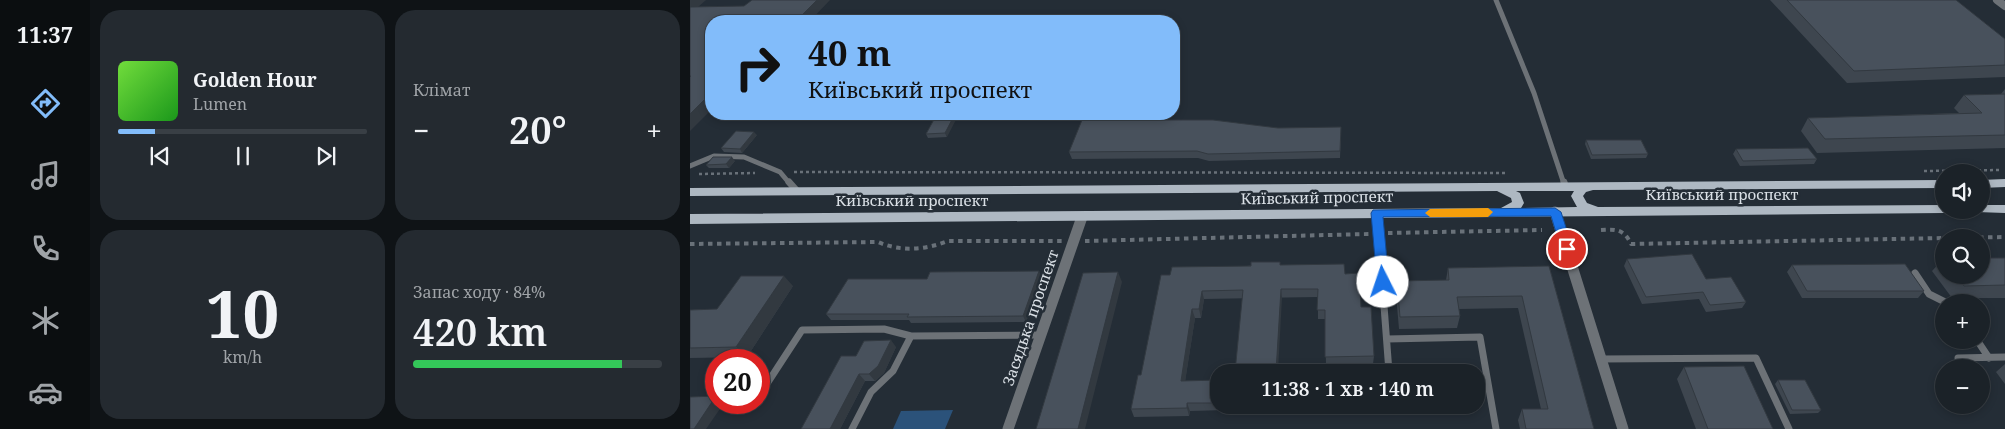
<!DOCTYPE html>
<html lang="uk">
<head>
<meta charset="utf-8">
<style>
  body { margin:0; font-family:"Noto Serif",serif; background:#242a30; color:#f1f3f6; height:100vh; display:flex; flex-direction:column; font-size:19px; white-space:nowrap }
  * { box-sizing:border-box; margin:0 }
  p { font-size:16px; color:#a0a4a8 }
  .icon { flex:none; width:28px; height:28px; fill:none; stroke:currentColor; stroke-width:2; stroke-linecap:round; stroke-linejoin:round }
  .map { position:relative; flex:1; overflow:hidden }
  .drawer { display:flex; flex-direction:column; gap:10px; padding:10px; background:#0f1316; width:600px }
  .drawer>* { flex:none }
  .guide { position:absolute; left:15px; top:15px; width:475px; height:105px; border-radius:20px; box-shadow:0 2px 8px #0003,0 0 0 1px #393f45; background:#82bcfa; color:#111; overflow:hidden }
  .controls { position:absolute; left:1245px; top:164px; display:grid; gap:10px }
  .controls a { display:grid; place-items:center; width:55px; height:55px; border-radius:50%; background:#1b2228; box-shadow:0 2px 8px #0003,0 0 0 1px #393f45; font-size:25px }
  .speed { position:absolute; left:15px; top:349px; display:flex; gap:10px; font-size:25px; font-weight:700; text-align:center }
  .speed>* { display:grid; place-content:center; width:65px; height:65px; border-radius:50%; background:#1b2228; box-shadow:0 2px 8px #0003,0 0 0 1px #393f45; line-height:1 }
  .speed .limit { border:8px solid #d22; background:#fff; color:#111 }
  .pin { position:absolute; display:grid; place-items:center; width:42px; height:42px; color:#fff; margin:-21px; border:2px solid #fff; border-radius:50%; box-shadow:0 1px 5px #0007 }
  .me { position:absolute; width:55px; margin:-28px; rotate:356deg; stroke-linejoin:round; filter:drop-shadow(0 0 4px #0008) }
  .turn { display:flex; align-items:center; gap:18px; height:105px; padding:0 20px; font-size:22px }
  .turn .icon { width:65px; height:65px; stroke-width:2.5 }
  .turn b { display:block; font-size:35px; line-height:42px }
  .big { font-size:38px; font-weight:600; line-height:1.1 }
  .drawer .card { flex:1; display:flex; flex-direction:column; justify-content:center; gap:8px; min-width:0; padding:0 18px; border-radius:20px; background:#242a30 }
  .drawer .dial { align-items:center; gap:0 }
  .dial b { font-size:65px; line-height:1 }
  .song { display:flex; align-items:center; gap:15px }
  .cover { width:60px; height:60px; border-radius:8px; background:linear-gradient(135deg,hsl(100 70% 55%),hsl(120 70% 35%)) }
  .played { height:5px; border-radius:2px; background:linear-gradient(90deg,#82bcfa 15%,#393f45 15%) }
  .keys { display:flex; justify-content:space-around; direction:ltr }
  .heat { display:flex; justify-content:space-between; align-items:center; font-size:28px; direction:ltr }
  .charge { height:8px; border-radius:4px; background:linear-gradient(90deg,#34c759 84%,#393f45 0) }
  .drawer .tiles { flex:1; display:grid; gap:10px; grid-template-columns:repeat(2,1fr) }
  .trip { position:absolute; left:520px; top:364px; width:275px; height:50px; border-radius:20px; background:#1b2228; box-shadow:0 2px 8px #0003,0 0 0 1px #393f45; font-weight:600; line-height:50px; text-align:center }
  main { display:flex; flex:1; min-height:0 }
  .tab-bar { display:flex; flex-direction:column; width:90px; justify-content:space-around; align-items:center; background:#0b0e10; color:#a0a4a8 }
  .tab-bar .icon { width:35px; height:35px }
  .tab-bar .on { color:#82bcfa }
  .tab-bar b { font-size:22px; color:#f1f3f6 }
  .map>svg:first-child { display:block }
</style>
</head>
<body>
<main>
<nav class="tab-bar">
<b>11:37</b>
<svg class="icon on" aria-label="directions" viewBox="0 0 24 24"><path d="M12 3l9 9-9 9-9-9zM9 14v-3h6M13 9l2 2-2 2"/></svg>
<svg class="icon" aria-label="music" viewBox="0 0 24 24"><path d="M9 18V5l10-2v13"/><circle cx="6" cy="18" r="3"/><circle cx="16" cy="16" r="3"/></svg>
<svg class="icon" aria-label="phone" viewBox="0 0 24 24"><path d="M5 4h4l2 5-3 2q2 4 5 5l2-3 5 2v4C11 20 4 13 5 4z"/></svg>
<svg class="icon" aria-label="climate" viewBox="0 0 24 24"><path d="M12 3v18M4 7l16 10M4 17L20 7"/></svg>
<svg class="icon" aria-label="car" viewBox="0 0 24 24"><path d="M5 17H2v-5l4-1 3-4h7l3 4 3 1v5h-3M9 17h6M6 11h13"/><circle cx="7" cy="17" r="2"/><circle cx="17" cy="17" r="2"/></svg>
</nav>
<section class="drawer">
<div class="tiles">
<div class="card">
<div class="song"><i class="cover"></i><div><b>Golden Hour</b><p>Lumen</p></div></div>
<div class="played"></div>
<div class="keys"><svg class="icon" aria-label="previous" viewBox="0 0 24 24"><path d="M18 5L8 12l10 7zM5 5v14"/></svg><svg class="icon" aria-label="pause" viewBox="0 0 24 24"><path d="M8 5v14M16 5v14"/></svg><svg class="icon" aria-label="next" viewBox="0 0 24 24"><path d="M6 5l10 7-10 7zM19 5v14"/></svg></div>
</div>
<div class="card"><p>Клімат</p>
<div class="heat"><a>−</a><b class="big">20°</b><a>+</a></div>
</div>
<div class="card dial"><b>10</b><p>km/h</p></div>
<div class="card"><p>Запас ходу · 84%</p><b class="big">420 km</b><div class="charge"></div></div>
</div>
</section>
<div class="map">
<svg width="1315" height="429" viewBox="0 0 1315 429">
  <rect width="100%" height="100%" fill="#242d36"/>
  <path fill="#2b527a" d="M 263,410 L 255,429 L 203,429 L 211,411 Z"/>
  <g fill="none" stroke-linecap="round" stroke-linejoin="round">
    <path stroke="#697179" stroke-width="2.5" stroke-dasharray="3 3" stroke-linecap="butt" d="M 1234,171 L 1310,170
      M 104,172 L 815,173
      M 9,174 L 65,173"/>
    <path stroke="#697179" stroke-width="4" stroke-dasharray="4.5 4.5" stroke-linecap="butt" d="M 911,230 C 926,229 934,229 941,244 L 1254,238
      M 698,233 L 852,230
      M 1262,238 L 1315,237
      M 395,241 L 679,234
      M 0,244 L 188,242 C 211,252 235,250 258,241 L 372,241"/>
    <path stroke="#6d7277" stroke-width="5" d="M 806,0 L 844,93 L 874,184
      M 0,166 L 24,156 L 54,157 L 90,172 L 100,184"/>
    <path stroke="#6d7277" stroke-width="7" d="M 99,182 L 107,191
      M 874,182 L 875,186
      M 687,213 L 699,372
      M 1225,273 L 1239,294 L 1255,302
      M 697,339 L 790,337 L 806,429
      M 1287,340 L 1299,358
      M 1268,358 L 1315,357
      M 911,359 L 1066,358 L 1099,429
      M 69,396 L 112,330 L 194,329 L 221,336
      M 162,429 L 181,392 L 203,371 L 221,336 L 351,335"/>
    <path stroke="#6d7277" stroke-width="8" d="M 1307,0 L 1315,6"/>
    <path stroke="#6d7277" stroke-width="11" d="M 865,212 L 933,429
      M 318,429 L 392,217"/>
    <path fill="#aeb8c2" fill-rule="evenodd" d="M 1315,179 L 1315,187 L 1291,188 L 1291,180 Z
      M 1254,180 L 1254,188 L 903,190 L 896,192 L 893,196 L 897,203 L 908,207 L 1254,205 L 1254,210 L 1260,210 L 1254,213 L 0,224 L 0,214 L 811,208 L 822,202 L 821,198 L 807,191 L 0,196 L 0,188 ZM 826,191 L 884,191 L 881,196 L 887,207 L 831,208 L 834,203 L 830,193 Z
      M 1291,205 L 1315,205 L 1315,213 L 1287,212 L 1285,210 L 1291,210 Z"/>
  </g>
  <path fill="#3e464f" d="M 1080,0 L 1266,0 L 1315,39 L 1315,77 L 1157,83 Z
    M 1315,89 L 1315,148 L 1127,153 L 1111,131 L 1118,118 L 1269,113 L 1264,108 L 1274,95 L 1311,94 Z
    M 247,114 L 257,137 L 238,138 L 236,134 Z
    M 588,128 L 651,134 L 650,158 L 519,161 L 508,158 L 382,159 L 379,152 Z
    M 67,135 L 52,153 L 34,152 L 31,148 Z
    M 896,140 L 958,154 L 956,158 L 901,159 L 895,144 Z
    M 1046,149 L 1127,159 L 1124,164 L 1050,166 L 1043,154 Z
    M 45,161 L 39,168 L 19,168 L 16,165 Z
    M 1254,258 L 1254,275 L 1291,275 L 1315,258 L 1315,298 L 1262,298 L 1242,271 Z
    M 937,259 L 1016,279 L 1056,302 L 1052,308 L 1016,312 L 1009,299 L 952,304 L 934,266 Z
    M 590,262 L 590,265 L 655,274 L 671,307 L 684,356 L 683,364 L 636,365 L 635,319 L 628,319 L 628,297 L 514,299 L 511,318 L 505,318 L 495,381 L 529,380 L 529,405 L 537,405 L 537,410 L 500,411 L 499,416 L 444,417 L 441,409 L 480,275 Z
    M 1102,265 L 1234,291 L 1228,298 L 1112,298 L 1097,272 Z
    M 859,266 L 904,429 L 830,429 L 828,420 L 832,409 L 851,409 L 828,308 L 769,309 L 770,316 L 767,328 L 709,329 L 706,294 L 707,281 L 756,280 L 758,268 Z
    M 352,277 L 336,322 L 221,323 L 219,320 L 141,320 L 136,314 L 237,279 Z
    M 103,286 L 57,357 L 0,358 L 0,310 L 27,309 Z
    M 206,347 L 194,373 L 185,381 L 175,381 L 150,429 L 111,429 L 166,356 Z
    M 1315,364 L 1315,384 L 1306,372 Z
    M 994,367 L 1083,429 L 1006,429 L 987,379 Z
    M 1088,380 L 1131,410 L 1128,413 L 1100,414 L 1085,384 Z
    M 586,405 L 624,405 L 624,407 L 586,407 Z"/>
  <path fill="#323940" d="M 0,0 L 16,0 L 0,14 Z
    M 127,0 L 140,0 L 120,21 L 106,21 Z
    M 21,93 L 21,110 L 0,131 L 0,114 Z
    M 265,114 L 269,114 L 257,137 L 255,133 Z
    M 64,132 L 67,135 L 52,153 L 50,149 Z
    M 42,157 L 45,161 L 39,168 L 36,164 Z
    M 349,271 L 352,277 L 336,322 L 333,316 Z
    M 428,272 L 432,282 L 395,429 L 388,429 Z
    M 94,276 L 103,286 L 57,357 L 46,347 Z
    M 591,289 L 592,298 L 588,372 L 586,372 Z
    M 512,291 L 514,299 L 511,318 L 509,309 Z
    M 502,309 L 505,318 L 494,389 L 491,381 Z
    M 201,340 L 206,347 L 194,373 L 185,381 L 179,374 Z
    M 169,374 L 175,381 L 150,429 L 140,429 Z
    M 26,396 L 26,402 L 34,403 L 16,429 L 4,429 Z
    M 497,403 L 500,411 L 499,416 L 497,408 Z"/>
  <path fill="#48515c" stroke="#323940" d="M 62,0 L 127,0 L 106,21 L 21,21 L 21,93 L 0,114 L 0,77 L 1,76 L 0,76 L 0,7 L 54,6 Z
    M 1097,0 L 1266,0 L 1315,39 L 1315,65 L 1164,71 Z
    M 1315,94 L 1315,135 L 1135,139 L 1118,118 L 1292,113 L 1274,95 Z
    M 247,114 L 265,114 L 255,133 L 236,134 Z
    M 392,120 L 523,120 L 588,128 L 651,127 L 650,151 L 518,154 L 507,151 L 379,152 Z
    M 46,131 L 64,132 L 50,149 L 31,148 Z
    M 896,140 L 951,140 L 958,154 L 902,155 Z
    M 1118,148 L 1127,159 L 1053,161 L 1046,149 Z
    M 23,157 L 42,157 L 36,164 L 16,165 Z
    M 1002,254 L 1016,279 L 1041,277 L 1056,302 L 1020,305 L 1013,292 L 956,297 L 937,259 Z
    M 1291,258 L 1315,258 L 1315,285 L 1274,286 L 1266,275 L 1291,275 Z
    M 561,262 L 590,262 L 590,265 L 654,264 L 655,274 L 669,273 L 671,307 L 681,307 L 684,356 L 635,357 L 635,310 L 627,310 L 628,289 L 591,289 L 586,372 L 545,372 L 553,290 L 512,291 L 509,309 L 502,309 L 491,381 L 529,380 L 529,403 L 497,403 L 497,408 L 441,409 L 448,375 L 451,375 L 471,275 L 480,275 L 482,267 L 561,266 Z
    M 1215,264 L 1234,291 L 1117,291 L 1102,265 Z
    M 859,266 L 904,429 L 836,429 L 832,409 L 858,409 L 832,296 L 767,297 L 770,316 L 710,317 L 707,281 L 759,280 L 758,268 Z
    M 349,271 L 333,316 L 217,317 L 219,314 L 136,314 L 158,279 L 237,279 L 240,272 Z
    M 428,272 L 388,429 L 346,429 L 393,273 Z
    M 51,276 L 94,276 L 46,347 L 0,348 L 0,310 L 27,309 Z
    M 201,340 L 188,366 L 179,374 L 169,374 L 140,429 L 111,429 L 151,356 L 166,356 L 174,341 Z
    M 1054,366 L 1083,429 L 1018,429 L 994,367 Z
    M 1088,380 L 1115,380 L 1131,410 L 1102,410 Z
    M 26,396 L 4,429 L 0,429 L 0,397 Z"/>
  <path fill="#1a73e8" stroke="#114b97" d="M 865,208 L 871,212 L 883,249 L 877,253 L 871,249 L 861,216 L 693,217 L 699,282 L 697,286 L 688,286 L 687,282 L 681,213 L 683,210 Z"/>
  <path fill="#f59e0b" d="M 798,208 L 803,212 L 798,217 L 740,217 L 735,213 L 740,209 Z"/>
  <g text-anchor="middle" stroke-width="5" stroke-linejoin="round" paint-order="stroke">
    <g font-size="15" fill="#dae0e6" stroke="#242d36">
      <text x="1032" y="200">Київський проспект</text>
      <text transform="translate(627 198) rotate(-1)" y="5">Київський проспект</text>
      <text x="222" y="206">Київський проспект</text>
      <text transform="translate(341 318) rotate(-71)" y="5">Засядька проспект</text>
    </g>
  </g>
</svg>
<div class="controls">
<a><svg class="icon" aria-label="sound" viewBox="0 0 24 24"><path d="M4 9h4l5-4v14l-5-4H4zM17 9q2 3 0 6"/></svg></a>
<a><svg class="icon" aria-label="search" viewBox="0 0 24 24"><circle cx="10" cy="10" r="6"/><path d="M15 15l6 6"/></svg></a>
<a>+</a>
<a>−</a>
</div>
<div class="speed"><div class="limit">20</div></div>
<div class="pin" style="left:877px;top:249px;background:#d93025"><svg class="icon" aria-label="arrive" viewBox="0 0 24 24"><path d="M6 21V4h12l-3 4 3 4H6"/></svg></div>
<svg class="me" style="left:693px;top:282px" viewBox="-20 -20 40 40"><circle r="19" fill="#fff"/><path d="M0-13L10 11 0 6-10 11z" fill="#1a73e8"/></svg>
<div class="trip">11:38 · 1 хв · 140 m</div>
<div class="guide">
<div class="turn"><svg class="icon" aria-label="right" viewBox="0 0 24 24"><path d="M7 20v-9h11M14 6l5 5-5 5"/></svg><div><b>40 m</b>Київський проспект</div></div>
</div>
</div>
</main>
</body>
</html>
